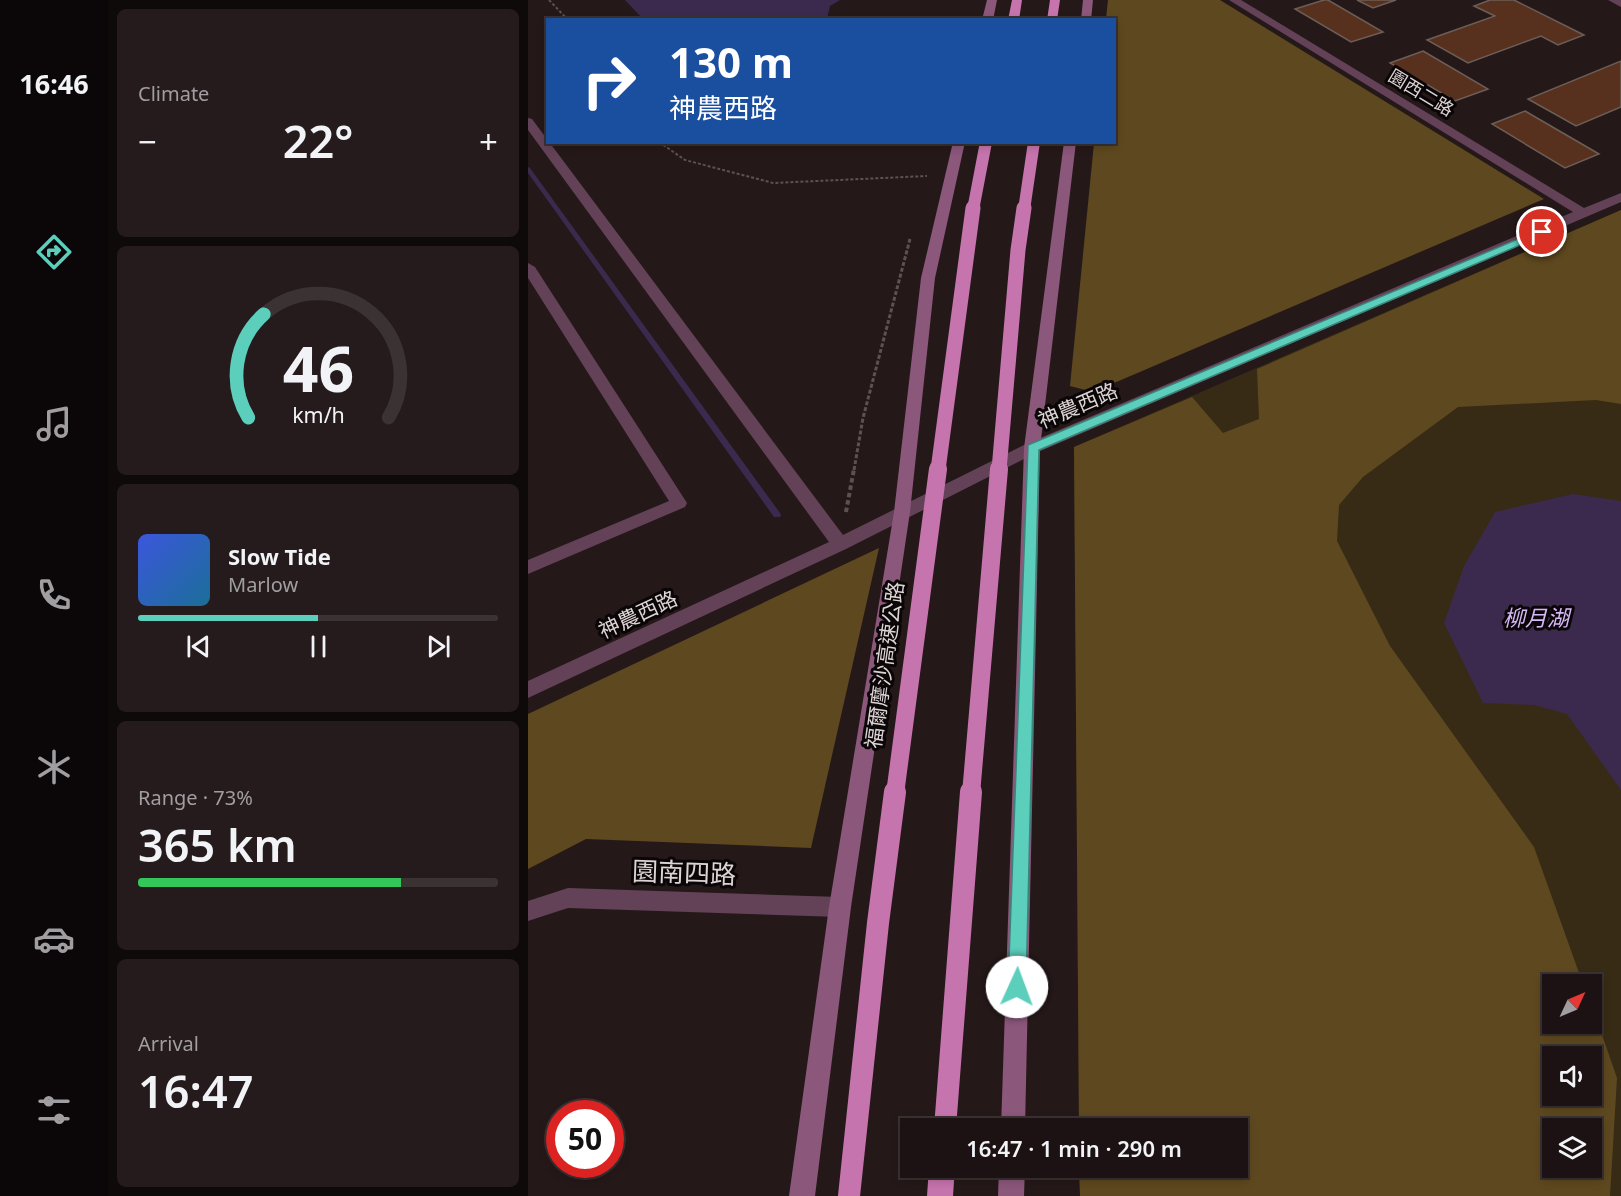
<!DOCTYPE html>
<html lang="en">
<head>
<meta charset="utf-8">
<style>
  body { margin:0; font-family:"Noto Sans","Noto Sans TC",sans-serif; background:#251b1c; color:#f1f3f6; height:100vh; display:flex; flex-direction:column; font-size:22px; white-space:nowrap }
  * { box-sizing:border-box; margin:0 }
  p { font-size:20px; color:#a09ea0 }
  .icon { flex:none; width:33px; height:33px; fill:none; stroke:currentColor; stroke-width:2; stroke-linecap:round; stroke-linejoin:round }
  .map { position:relative; flex:1; overflow:hidden }
  .details { display:flex; flex-direction:column; gap:9px; padding:9px; background:#0f0a0a; width:420px }
  .details>* { flex:none }
  .guide { position:absolute; left:18px; top:18px; width:570px; height:126px; border-radius:0px; box-shadow:0 3px 9px #0003,0 0 0 2px #3a3233; background:#1a4fa0; color:#fff; overflow:hidden }
  .needle { width:39px; rotate:46deg }
  .tools { position:absolute; left:1014px; top:974px; display:grid; gap:12px }
  .tools a { display:grid; place-items:center; width:60px; height:60px; border-radius:0px; background:#1c1213; box-shadow:0 3px 9px #0003,0 0 0 2px #3a3233; font-size:30px }
  .speed { position:absolute; left:18px; top:1100px; display:flex; gap:12px; font-size:30px; font-weight:700; text-align:center }
  .speed>* { display:grid; place-content:center; width:78px; height:78px; border-radius:50%; background:#1c1213; box-shadow:0 3px 9px #0003,0 0 0 2px #3a3233; line-height:1 }
  .speed .limit { border:9px solid #d22; background:#fff; color:#111 }
  .pin { position:absolute; display:grid; place-items:center; width:51px; height:51px; color:#fff; margin:-26px; border:3px solid #fff; border-radius:50%; box-shadow:0 2px 6px #0007 }
  .me { position:absolute; width:66px; margin:-33px; rotate:2deg; stroke-linejoin:round; filter:drop-shadow(0 0 4px #0008) }
  .turn { display:flex; align-items:center; gap:21px; height:126px; padding:0 24px; font-size:27px }
  .turn .icon { width:78px; height:78px; stroke-width:2.5 }
  .turn b { display:block; font-size:42px; line-height:51px }
  .big { font-size:45px; font-weight:600; line-height:1.1 }
  .details .widget { flex:1; display:flex; flex-direction:column; justify-content:center; gap:9px; min-width:0; padding:0 21px; border-radius:9px; background:#251b1c }
  .details .dial { align-items:center; gap:0 }
  .dial svg { height:156px; overflow:visible; fill:none; stroke:#3a3233; stroke-width:7; stroke-linecap:round; text-anchor:middle }
  .dial text { fill:#f1f3f6; stroke:none }
  .song { display:flex; align-items:center; gap:18px }
  .cover { width:72px; height:72px; border-radius:9px; background:linear-gradient(135deg,hsl(230 70% 55%),hsl(200 70% 35%)) }
  .played { height:6px; border-radius:3px; background:linear-gradient(90deg,#5bcebc 50%,#3a3233 50%) }
  .keys { display:flex; justify-content:space-around; direction:ltr }
  .heat { display:flex; justify-content:space-between; align-items:center; font-size:33px; direction:ltr }
  .charge { height:9px; border-radius:4px; background:linear-gradient(90deg,#34c759 73%,#3a3233 0) }
  .trip { position:absolute; left:372px; top:1118px; width:348px; height:60px; border-radius:0px; background:#1c1213; box-shadow:0 3px 9px #0003,0 0 0 2px #3a3233; font-weight:600; line-height:60px; text-align:center }
  main { display:flex; flex:1; min-height:0 }
  .dock { display:flex; flex-direction:column; width:108px; justify-content:space-around; align-items:center; background:#0b0708; color:#a09ea0 }
  .dock .icon { width:42px; height:42px }
  .dock .on { color:#5bcebc }
  .dock b { font-size:27px; color:#f1f3f6 }
  .map>svg:first-child { display:block }
</style>
</head>
<body>
<main>
<nav class="dock">
<b>16:46</b>
<svg class="icon on" aria-label="directions" viewBox="0 0 24 24"><path d="M12 3l9 9-9 9-9-9zM9 14v-3h6M13 9l2 2-2 2"/></svg>
<svg class="icon" aria-label="music" viewBox="0 0 24 24"><path d="M9 18V5l10-2v13"/><circle cx="6" cy="18" r="3"/><circle cx="16" cy="16" r="3"/></svg>
<svg class="icon" aria-label="phone" viewBox="0 0 24 24"><path d="M5 4h4l2 5-3 2q2 4 5 5l2-3 5 2v4C11 20 4 13 5 4z"/></svg>
<svg class="icon" aria-label="climate" viewBox="0 0 24 24"><path d="M12 3v18M4 7l16 10M4 17L20 7"/></svg>
<svg class="icon" aria-label="car" viewBox="0 0 24 24"><path d="M5 17H2v-5l4-1 3-4h7l3 4 3 1v5h-3M9 17h6M6 11h13"/><circle cx="7" cy="17" r="2"/><circle cx="17" cy="17" r="2"/></svg>
<svg class="icon" aria-label="filters" viewBox="0 0 24 24"><path d="M4 7h16M4 17h16"/><circle cx="9" cy="7" r="2"/><circle cx="15" cy="17" r="2"/></svg>
</nav>
<section class="details">
<div class="widget"><p>Climate</p>
<div class="heat"><a>−</a><b class="big">22°</b><a>+</a></div>
</div>
<div class="widget dial"><svg viewBox="0 0 100 80">
<path d="M14 69A42 42 0 1 1 86 69"/>
<path d="M14 69A42 42 0 0 1 22 16" stroke="#5bcebc"/>
<text x="50" y="56" font-size="32" font-weight="700">46</text>
<text x="50" y="72" font-size="11">km/h</text>
</svg></div>
<div class="widget">
<div class="song"><i class="cover"></i><div><b>Slow Tide</b><p>Marlow</p></div></div>
<div class="played"></div>
<div class="keys"><svg class="icon" aria-label="previous" viewBox="0 0 24 24"><path d="M18 5L8 12l10 7zM5 5v14"/></svg><svg class="icon" aria-label="pause" viewBox="0 0 24 24"><path d="M8 5v14M16 5v14"/></svg><svg class="icon" aria-label="next" viewBox="0 0 24 24"><path d="M6 5l10 7-10 7zM19 5v14"/></svg></div>
</div>
<div class="widget"><p>Range · 73%</p><b class="big">365 km</b><div class="charge"></div></div>
<div class="widget"><p>Arrival</p><b class="big">16:47</b></div>
</section>
<div class="map">
<svg width="1093" height="1196" viewBox="0 0 1093 1196">
  <rect width="100%" height="100%" fill="#251819"/>
  <path fill="#372b15" fill-rule="evenodd" d="M 1093,210 L 1093,1196 L 552,1196 L 551,1167 L 710,1167 L 710,1128 L 551,1128 L 546,447 ZM 1024,984 L 1064,984 L 1064,1023 L 1024,1023 ZM 1024,1056 L 1064,1056 L 1064,1095 L 1024,1095 ZM 1024,1128 L 1064,1128 L 1064,1167 L 1024,1167 Z"/>
  <path fill="#5e481f" fill-rule="evenodd" d="M 580,0 L 692,0 L 1016,199 L 565,392 L 542,386 L 566,143 L 586,142 L 586,20 L 578,19 Z
    M 1093,210 L 1093,404 L 1068,400 L 930,407 L 835,477 L 811,505 L 809,541 L 862,646 L 1006,847 L 1055,984 L 1024,984 L 1024,1023 L 1064,1023 L 1064,1006 L 1089,1078 L 1082,1196 L 552,1196 L 551,1167 L 710,1167 L 710,1128 L 551,1128 L 546,447 L 664,397 L 695,433 L 731,419 L 729,369 ZM 1024,1056 L 1064,1056 L 1064,1095 L 1024,1095 ZM 1024,1128 L 1064,1128 L 1064,1167 L 1024,1167 Z
    M 351,548 L 283,848 L 58,839 L 0,869 L 0,714 Z"/>
  <path fill="#3b2a4d" d="M 97,0 L 312,0 L 302,6 L 299,19 L 116,20 Z
    M 1045,494 L 1093,501 L 1093,790 L 1039,714 L 1006,705 L 955,703 L 916,623 L 936,566 L 967,512 Z"/>
  <g fill="none" stroke-linecap="round" stroke-linejoin="round">
    <path fill="#3b2a4d" fill-rule="evenodd" d="M 0,167 L 2,168 L 252,513 L 253,515 L 252,517 L 246,517 L 0,173 Z"/>
  </g>
  <path fill="#58311e" stroke="#6c5e57" stroke-width="1.5" d="M 796,0 L 800,0 L 855,32 L 823,42 L 767,9 Z
    M 829,0 L 868,0 L 845,8 Z
    M 962,0 L 986,0 L 1056,35 L 1030,45 L 1013,36 L 940,63 L 899,40 L 967,16 L 946,6 Z
    M 895,51 L 960,89 L 927,101 L 862,63 Z
    M 1093,61 L 1093,107 L 1048,126 L 1000,99 Z
    M 997,111 L 1071,154 L 1037,168 L 964,124 Z"/>
  <g fill="none" stroke-linecap="round" stroke-linejoin="round">
    <path stroke="#5d5152" stroke-width="2" stroke-dasharray="3 2" stroke-linecap="butt" d="M 21,0 L 40,20
      M 131,142 L 157,160 L 245,183 L 399,176"/>
    <path stroke="#5d5152" stroke-width="3" stroke-dasharray="4 2" stroke-linecap="butt" d="M 326,470 L 335,418 L 382,239"/>
    <path stroke="#5d5152" stroke-width="4" stroke-dasharray="4.5 3" stroke-linecap="butt" d="M 318,512 L 326,469"/>
    <path fill="#634258" fill-rule="evenodd" d="M 0,263 L 7,267 L 159,503 L 157,507 L 0,574 L 0,560 L 141,501 L 0,278 Z"/>
    <path fill="#634258" fill-rule="evenodd" d="M 701,0 L 713,0 L 1056,208 L 1093,193 L 1093,202 L 510,452 L 318,549 L 0,698 L 0,681 L 301,542 L 0,130 L 0,118 L 4,119 L 315,535 L 498,444 L 1045,212 Z
      M 1080,0 L 1093,0 L 1093,7 Z
      M 40,888 L 312,897 L 320,900 L 323,907 L 320,914 L 312,917 L 40,908 L 0,921 L 0,901 Z"/>
    <path fill="#8b577b" fill-rule="evenodd" d="M 459,0 L 469,0 L 465,20 L 454,20 Z
      M 555,0 L 565,0 L 563,20 L 553,20 Z
      M 425,142 L 437,142 L 407,278 L 382,512 L 323,907 L 287,1196 L 261,1196 L 301,907 L 366,512 L 393,278 Z
      M 536,142 L 548,142 L 512,448 L 497,1128 L 473,1128 L 496,448 Z
      M 471,1167 L 497,1167 L 496,1196 L 470,1196 Z"/>
    <path fill="#c674ad" fill-rule="evenodd" d="M 484,0 L 494,0 L 491,20 L 480,20 Z
      M 522,0 L 532,0 L 529,20 L 519,20 Z
      M 401,1167 L 427,1167 L 425,1196 L 399,1196 Z"/>
    <path stroke="#c674ad" stroke-width="12" d="M 445,210 L 458,142
      M 496,210 L 506,142"/>
    <path stroke="#c674ad" stroke-width="15" d="M 410,470 L 445,208
      M 471,470 L 490,250 L 496,208"/>
    <path stroke="#c674ad" stroke-width="18" d="M 367,794 L 410,469
      M 443,794 L 471,469"/>
    <path stroke="#c674ad" stroke-width="22" d="M 417,1128 L 443,792
      M 321,1196 L 350,923 L 367,792"/>
  </g>
  <path fill="#5bcebc" stroke="#3b867a" stroke-width="1.5" d="M 1014,229 L 1019,232 L 1018,234 L 511,450 L 498,987 L 495,993 L 489,996 L 483,993 L 480,987 L 500,445 Z"/>
  <g text-anchor="middle" stroke-width="6" stroke-linejoin="round" paint-order="stroke">
    <g font-size="18" fill="#dcd3d4" stroke="#0a0506">
      <text transform="translate(893 93) rotate(31)" y="6">園西二路</text>
    </g>
    <g font-size="21" fill="#dcd3d4" stroke="#0a0506">
      <text transform="translate(550 406) rotate(-23)" y="7">神農西路</text>
      <text transform="translate(110 615) rotate(-25)" y="7">神農西路</text>
      <text transform="translate(357 665) rotate(-82)" y="7">福爾摩沙高速公路</text>
    </g>
    <g font-size="22" font-style="italic" fill="#d6b7f8" stroke="#0a0506">
      <text x="1008" y="626">柳月湖</text>
    </g>
    <g font-size="26" fill="#dcd3d4" stroke="#0a0506">
      <text transform="translate(156 873) rotate(2)" y="9">園南四路</text>
    </g>
  </g>
</svg>
<div class="tools">
<a><svg class="needle" viewBox="-14 -14 28 28"><path d="M0-13l5 13h-10z" fill="#e53935"/><path d="M0 13l5-13h-10z" fill="#a09ea0"/></svg></a>
<a><svg class="icon" aria-label="sound" viewBox="0 0 24 24"><path d="M4 9h4l5-4v14l-5-4H4zM17 9q2 3 0 6"/></svg></a>
<a><svg class="icon" aria-label="layers" viewBox="0 0 24 24"><path d="M12 4l9 5-9 5-9-5zM3 14l9 5 9-5"/></svg></a>
</div>
<div class="speed"><div class="limit">50</div></div>
<div class="pin" style="left:1014px;top:232px;background:#d93025"><svg class="icon" aria-label="arrive" viewBox="0 0 24 24"><path d="M6 21V4h12l-3 4 3 4H6"/></svg></div>
<svg class="me" style="left:489px;top:987px" viewBox="-20 -20 40 40"><circle r="19" fill="#fff"/><path d="M0-13L10 11 0 6-10 11z" fill="#5bcebc"/></svg>
<div class="trip">16:47 · 1 min · 290 m</div>
<div class="guide">
<div class="turn"><svg class="icon" aria-label="right" viewBox="0 0 24 24"><path d="M7 20v-9h11M14 6l5 5-5 5"/></svg><div><b>130 m</b>神農西路</div></div>
</div>
</div>
</main>
</body>
</html>
